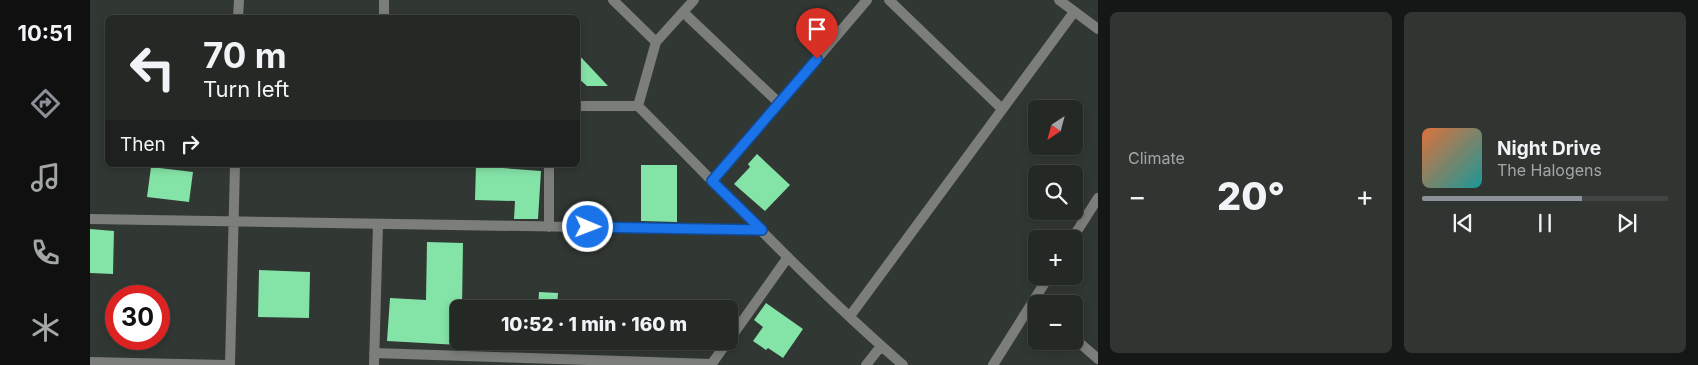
<!DOCTYPE html>
<html lang="en">
<head>
<meta charset="utf-8">
<style>
  body { margin:0; font-family:Inter,sans-serif; background:#313532; color:#f1f3f6; height:100vh; display:flex; flex-direction:column; font-size:19px; white-space:nowrap }
  * { box-sizing:border-box; margin:0 }
  p { font-size:16px; color:#a3a6a7 }
  .icon { flex:none; width:28px; height:28px; fill:none; stroke:currentColor; stroke-width:2; stroke-linecap:round; stroke-linejoin:round }
  .map { position:relative; flex:1; overflow:hidden }
  .panel { display:flex; flex-direction:column; gap:12px; padding:12px; background:#141715; width:600px }
  .panel>* { flex:none }
  .hud { position:absolute; left:15px; top:15px; width:475px; height:152px; border-radius:8px; box-shadow:0 2px 8px #0003,0 0 0 1px #424543; background:#252926; color:#f1f3f6; overflow:hidden }
  .needle { width:32px; rotate:216deg }
  .controls { position:absolute; left:938px; top:100px; display:grid; gap:10px }
  .controls a { display:grid; place-items:center; width:55px; height:55px; border-radius:8px; background:#252926; box-shadow:0 2px 8px #0003,0 0 0 1px #424543; font-size:25px }
  .speed { position:absolute; left:15px; top:285px; display:flex; gap:10px; font-size:25px; font-weight:700; text-align:center }
  .speed>* { display:grid; place-content:center; width:65px; height:65px; border-radius:50%; background:#252926; box-shadow:0 2px 8px #0003,0 0 0 1px #424543; line-height:1 }
  .speed .limit { border:8px solid #d22; background:#fff; color:#111 }
  .pin { position:absolute; display:grid; place-items:center; width:42px; height:42px; color:#fff; margin:-51px -21px; border-radius:50% 50% 50% 0; rotate:-45deg; box-shadow:0 0 5px #0007 }
  .pin .icon { rotate:45deg }
  .me { position:absolute; width:55px; margin:-28px; rotate:91deg; stroke-linejoin:round; filter:drop-shadow(0 0 4px #0008) }
  .turn { display:flex; align-items:center; gap:18px; height:105px; padding:0 15px; font-size:22px }
  .turn .icon { width:65px; height:65px; stroke-width:2.5 }
  .turn b { display:block; font-size:35px; line-height:42px }
  .then { display:flex; align-items:center; height:48px; padding:0 15px; background:#0003; gap:10px; font-size:19px }
  .big { font-size:38px; font-weight:800; line-height:1.1 }
  .panel .widget { flex:1; display:flex; flex-direction:column; justify-content:center; gap:8px; min-width:0; padding:0 18px; border-radius:8px; background:#313532 }
  .song { display:flex; align-items:center; gap:15px }
  .cover { width:60px; height:60px; border-radius:8px; background:linear-gradient(135deg,hsl(20 70% 55%),hsl(180 70% 35%)) }
  .played { height:5px; border-radius:2px; background:linear-gradient(90deg,#8c9099 65%,#424543 65%) }
  .keys { display:flex; justify-content:space-around; direction:ltr }
  .heat { display:flex; justify-content:space-between; align-items:center; font-size:28px; direction:ltr }
  .panel .tiles { flex:1; display:grid; gap:12px; grid-template-columns:repeat(2,1fr) }
  .trip { position:absolute; left:360px; top:300px; width:288px; height:50px; border-radius:8px; background:#252926; box-shadow:0 2px 8px #0003,0 0 0 1px #424543; font-weight:800; line-height:50px; text-align:center }
  main { display:flex; flex:1; min-height:0 }
  .dock { display:flex; flex-direction:column; width:90px; justify-content:space-around; align-items:center; background:#0f100f; color:#a3a6a7 }
  .dock .icon { width:35px; height:35px }
  .dock .on { color:#8c9099 }
  .dock b { font-size:22px; color:#f1f3f6 }
  .map>svg:first-child { display:block }
</style>
</head>
<body>
<main>
<nav class="dock">
<b>10:51</b>
<svg class="icon on" aria-label="directions" viewBox="0 0 24 24"><path d="M12 3l9 9-9 9-9-9zM9 14v-3h6M13 9l2 2-2 2"/></svg>
<svg class="icon" aria-label="music" viewBox="0 0 24 24"><path d="M9 18V5l10-2v13"/><circle cx="6" cy="18" r="3"/><circle cx="16" cy="16" r="3"/></svg>
<svg class="icon" aria-label="phone" viewBox="0 0 24 24"><path d="M5 4h4l2 5-3 2q2 4 5 5l2-3 5 2v4C11 20 4 13 5 4z"/></svg>
<svg class="icon" aria-label="climate" viewBox="0 0 24 24"><path d="M12 3v18M4 7l16 10M4 17L20 7"/></svg>
</nav>
<div class="map">
<svg width="1008" height="365" viewBox="0 0 1008 365">
  <rect width="100%" height="100%" fill="#313733"/>
  <path fill="#84e3a7" d="M 488,54 L 518,86 L 497,86 L 488,78 Z
    M 667,154 L 700,185 L 675,211 L 644,184 L 660,167 L 658,164 Z
    M 386,165 L 412,165 L 412,168 L 451,171 L 448,219 L 424,219 L 425,201 L 385,200 Z
    M 551,165 L 587,165 L 587,222 L 551,221 Z
    M 61,167 L 103,172 L 99,202 L 57,197 Z
    M 0,229 L 24,231 L 23,274 L 0,273 Z
    M 337,242 L 373,243 L 372,309 L 369,309 L 369,345 L 297,341 L 300,298 L 336,300 Z
    M 169,270 L 220,272 L 219,318 L 168,317 Z
    M 449,292 L 468,293 L 467,309 L 448,309 Z
    M 676,303 L 713,329 L 693,358 L 678,348 L 676,350 L 663,341 L 673,327 L 664,320 Z"/>
  <g fill="none" stroke-linecap="round" stroke-linejoin="round">
    <path stroke="#7b7e7b" stroke-width="10" d="M 523,0 L 566,42
      M 799,0 L 912,109
      M 969,0 L 1008,29
      M 593,12 L 689,103
      M 148,18 L 149,0
      M 294,18 L 294,0
      M 488,106 L 548,106 C 635,193 720,284 813,365
      M 548,106 L 566,42 L 604,0
      M 623,181 L 777,0
      M 0,219 L 672,230
      M 459,227 L 459,165
      M 982,239 L 1008,198
      M 760,316 L 984,12
      M 984,338 L 1008,359
      M 639,340 L 698,257
      M 284,353 L 621,364
      M 0,362 L 136,365
      M 140,365 L 145,165
      M 284,365 L 288,224
      M 621,365 L 638,341
      M 776,365 L 791,346
      M 903,365 L 959,276"/>
  </g>
  <g fill="none" stroke-linecap="round" stroke-linejoin="round">
    <defs>
      <path id="route" d="M 498,227 L 672,230 L 622,181 L 727,59"/>
    </defs>
    <use href="#route" stroke="#114b97" stroke-width="12"/>
    <use href="#route" stroke="#1a73e8" stroke-width="9"/>
  </g>
</svg>
<div class="controls">
<a><svg class="needle" viewBox="-14 -14 28 28"><path d="M0-13l5 13h-10z" fill="#e53935"/><path d="M0 13l5-13h-10z" fill="#a3a6a7"/></svg></a>
<a><svg class="icon" aria-label="search" viewBox="0 0 24 24"><circle cx="10" cy="10" r="6"/><path d="M15 15l6 6"/></svg></a>
<a>+</a>
<a>−</a>
</div>
<div class="speed"><div class="limit">30</div></div>
<div class="pin" style="left:727px;top:59px;background:#d93025"><svg class="icon" aria-label="arrive" viewBox="0 0 24 24"><path d="M6 21V4h12l-3 4 3 4H6"/></svg></div>
<svg class="me" style="left:498px;top:227px" viewBox="-20 -20 40 40"><circle r="17" fill="#1a73e8" stroke="#fff" stroke-width="3"/><path d="M0-11L8 9 0 5-8 9z" fill="#fff"/></svg>
<div class="trip">10:52 · 1 min · 160 m</div>
<div class="hud">
<div class="turn"><svg class="icon" aria-label="left" viewBox="0 0 24 24"><path d="M17 20v-9H6M10 6l-5 5 5 5"/></svg><div><b>70 m</b>Turn left</div></div>
<div class="then">Then<svg class="icon" aria-label="right" viewBox="0 0 24 24"><path d="M7 20v-9h11M14 6l5 5-5 5"/></svg></div>
</div>
</div>
<section class="panel">
<div class="tiles">
<div class="widget"><p>Climate</p>
<div class="heat"><a>−</a><b class="big">20°</b><a>+</a></div>
</div>
<div class="widget">
<div class="song"><i class="cover"></i><div><b>Night Drive</b><p>The Halogens</p></div></div>
<div class="played"></div>
<div class="keys"><svg class="icon" aria-label="previous" viewBox="0 0 24 24"><path d="M18 5L8 12l10 7zM5 5v14"/></svg><svg class="icon" aria-label="pause" viewBox="0 0 24 24"><path d="M8 5v14M16 5v14"/></svg><svg class="icon" aria-label="next" viewBox="0 0 24 24"><path d="M6 5l10 7-10 7zM19 5v14"/></svg></div>
</div>
</div>
</section>
</main>
</body>
</html>
